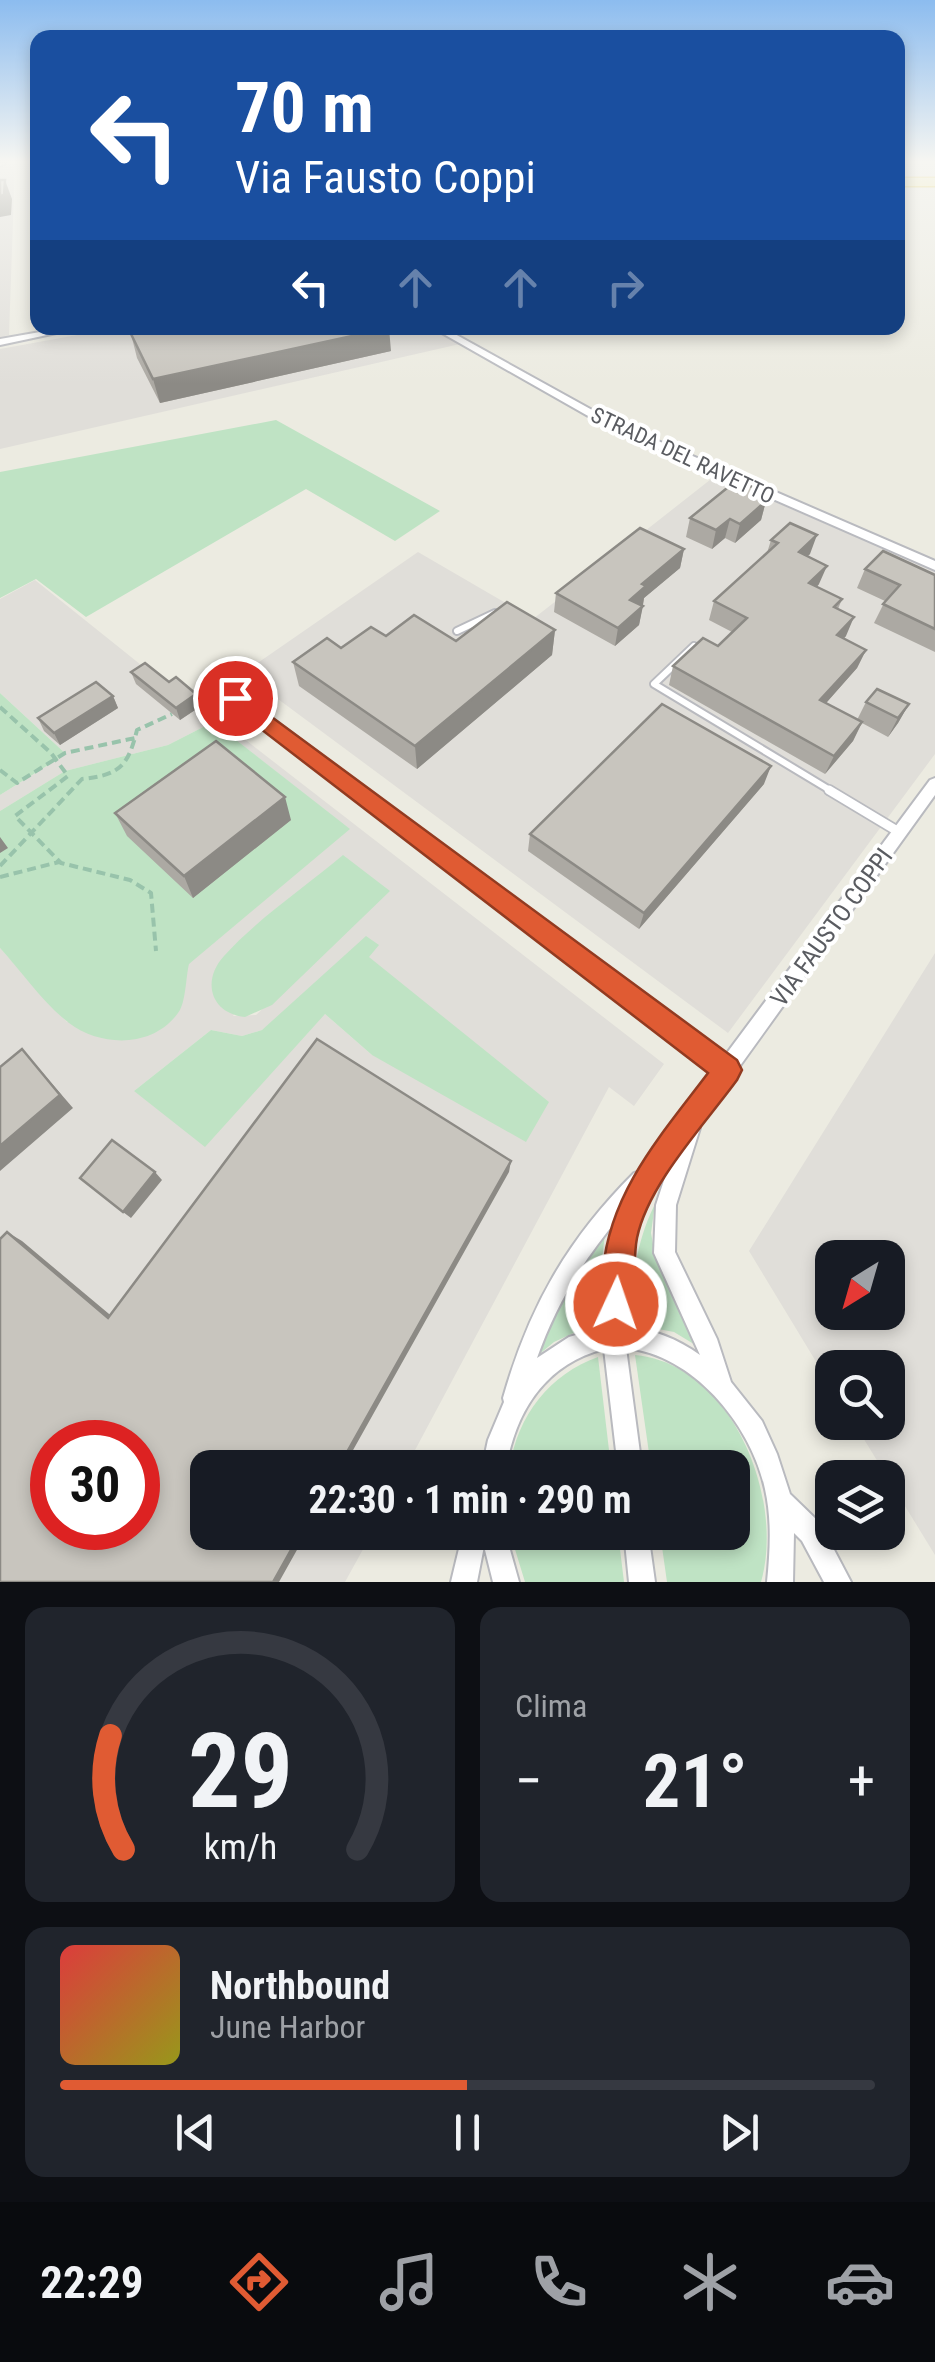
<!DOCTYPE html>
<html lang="it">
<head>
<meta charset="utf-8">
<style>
  body { margin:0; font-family:"Roboto Condensed",sans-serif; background:#20242c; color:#f1f3f6; height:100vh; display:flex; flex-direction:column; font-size:38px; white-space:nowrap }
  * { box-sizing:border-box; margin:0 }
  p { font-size:32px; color:#9ea1a6 }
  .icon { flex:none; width:55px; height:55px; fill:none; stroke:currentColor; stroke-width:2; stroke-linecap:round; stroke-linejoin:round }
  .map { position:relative; height:1582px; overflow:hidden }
  .panel { display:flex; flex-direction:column; gap:25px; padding:25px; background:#0d0f14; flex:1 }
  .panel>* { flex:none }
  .guide { position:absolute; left:30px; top:30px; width:875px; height:305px; border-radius:20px; box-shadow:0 5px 15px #0003; background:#1a4fa0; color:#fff; overflow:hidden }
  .needle { width:65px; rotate:217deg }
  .tools { position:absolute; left:815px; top:1240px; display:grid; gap:20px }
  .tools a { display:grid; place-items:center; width:90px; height:90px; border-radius:20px; background:#171b24; box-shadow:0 5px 15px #0003; font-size:50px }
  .speed { position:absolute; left:30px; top:1420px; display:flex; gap:20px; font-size:50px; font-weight:700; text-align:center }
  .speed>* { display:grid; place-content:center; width:130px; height:130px; border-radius:50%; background:#171b24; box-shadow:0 5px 15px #0003; line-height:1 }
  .speed .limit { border:15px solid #d22; background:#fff; color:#111 }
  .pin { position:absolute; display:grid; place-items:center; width:85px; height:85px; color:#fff; margin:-42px; border:5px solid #fff; border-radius:50%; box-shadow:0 2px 10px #0007 }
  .me { position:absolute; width:110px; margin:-55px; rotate:3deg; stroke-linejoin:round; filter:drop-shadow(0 0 8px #0008) }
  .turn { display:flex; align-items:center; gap:35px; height:210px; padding:0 40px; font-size:45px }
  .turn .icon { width:130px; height:130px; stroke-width:2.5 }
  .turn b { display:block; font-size:70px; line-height:85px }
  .lanes { display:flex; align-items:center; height:95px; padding:0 40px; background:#0003; justify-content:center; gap:50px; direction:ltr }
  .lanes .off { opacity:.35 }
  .big { font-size:75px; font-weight:700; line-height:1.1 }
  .panel .widget { flex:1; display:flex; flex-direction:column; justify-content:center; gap:15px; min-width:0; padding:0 35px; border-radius:20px; background:#20242c }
  .panel .dial { align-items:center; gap:0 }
  .dial svg { height:260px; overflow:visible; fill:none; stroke:#363941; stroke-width:7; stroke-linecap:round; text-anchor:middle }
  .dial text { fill:#f1f3f6; stroke:none }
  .song { display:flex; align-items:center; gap:30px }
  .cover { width:120px; height:120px; border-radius:15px; background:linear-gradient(135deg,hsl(0 70% 55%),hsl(60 70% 35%)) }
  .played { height:10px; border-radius:5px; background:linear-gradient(90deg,#e05b33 50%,#363941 50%) }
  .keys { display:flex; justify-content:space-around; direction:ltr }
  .heat { display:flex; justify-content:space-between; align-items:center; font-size:55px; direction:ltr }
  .panel .tiles { flex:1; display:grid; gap:25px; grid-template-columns:1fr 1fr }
  .widget:last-child { grid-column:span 2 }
  .trip { position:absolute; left:190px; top:1450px; width:560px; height:100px; border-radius:20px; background:#171b24; box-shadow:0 5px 15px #0003; font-weight:700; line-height:100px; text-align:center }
  .tabs { display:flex; height:160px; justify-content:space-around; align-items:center; background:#090b0e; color:#9ea1a6 }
  .tabs .icon { width:70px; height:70px }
  .tabs .current { color:#e05b33 }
  .tabs b { font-size:45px; color:#f1f3f6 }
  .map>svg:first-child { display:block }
</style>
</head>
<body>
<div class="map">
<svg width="935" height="1582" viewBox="0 0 935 1582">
  <rect width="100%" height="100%" fill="#ecebe1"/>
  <path fill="#e0ded9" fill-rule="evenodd" d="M 0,163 L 15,163 L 9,335 L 0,337 Z
    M 116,328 L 430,328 L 460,344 L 0,449 L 0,349 Z
    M 715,476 L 935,571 L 935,754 L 728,1033 L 243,673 L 418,552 L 533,619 Z
    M 35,580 L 176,693 L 181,690 L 664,1064 L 634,1106 L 609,1087 L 406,1467 L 208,1468 L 208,1532 L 372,1533 L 345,1582 L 0,1582 L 0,948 L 67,1022 L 180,1009 L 188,964 L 349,829 L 213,722 L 168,745 L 65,771 L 0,811 L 0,795 L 66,754 L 0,693 L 0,599 ZM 342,856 L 389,891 L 256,1015 L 233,1016 ZM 368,956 L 372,1055 L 325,1014 L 134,1091 L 211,1030 L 242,1036 L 262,1030 ZM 52,1442 L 138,1442 L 138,1528 L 52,1528 Z
    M 935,953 L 935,1555 L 854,1423 L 888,1422 L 888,1368 L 832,1368 L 832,1388 L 749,1251 ZM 832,1258 L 888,1258 L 888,1312 L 832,1312 Z"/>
  <path fill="#bfe3c4" d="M 276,420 L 440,511 L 395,541 L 306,489 L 86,617 L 36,579 L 0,598 L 0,472 Z
    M 0,693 L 66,754 L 0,795 Z
    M 213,722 L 350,829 L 189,964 C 186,976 186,999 180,1010 C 156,1048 102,1048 69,1023 C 43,1003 22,972 0,948 L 0,811 L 65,771 L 168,745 Z
    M 343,855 L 390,891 L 272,1005 L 245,1017 C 211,1014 201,981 224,956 C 256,920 305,887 343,855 Z
    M 366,936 L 379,945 L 369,957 L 549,1102 L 526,1142 L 372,1055 L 325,1014 L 205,1147 L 134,1091 L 211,1030 L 242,1036 L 262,1030 Z
    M 655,1204 L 651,1233 L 656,1260 L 697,1346 L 674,1332 L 632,1324 C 631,1282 636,1242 655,1204 Z
    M 606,1224 L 595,1323 L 554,1342 L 531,1361 L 541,1335 Z
    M 635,1355 C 732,1364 785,1498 761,1582 L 667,1582 L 660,1533 L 732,1532 L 732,1468 L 651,1467 Z
    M 598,1357 L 611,1467 L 510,1467 C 517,1416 550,1374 598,1357 Z
    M 510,1533 L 618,1533 L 624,1582 L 525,1582 Z"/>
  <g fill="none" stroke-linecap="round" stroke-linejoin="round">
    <defs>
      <path id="lane-far1" d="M 457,631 L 495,613
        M 694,646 L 654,684 L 833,792"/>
      <path id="lane" d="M 829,790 L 899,832"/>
      <path id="street" d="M 0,163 L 5,163 L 0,166 Z
        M 63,328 L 80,328 L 0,345 L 0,339 Z
        M 433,328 L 444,328 L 612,421 L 935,561 L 935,570 L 604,425 Z
        M 256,678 L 263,683 L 245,698 L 724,1057 L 930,780 L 935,778 L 935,795 L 698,1124 L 700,1128 L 676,1205 L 675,1252 L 717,1339 L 731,1382 L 762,1421 L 777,1454 L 790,1494 L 820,1523 L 851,1582 L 824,1582 L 802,1541 L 794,1533 L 793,1582 L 767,1582 C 770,1551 772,1520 765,1489 C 751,1425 694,1355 626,1348 L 642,1468 L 618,1468 L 604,1349 C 546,1364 516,1410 506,1468 L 482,1468 L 488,1440 L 504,1402 L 503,1398 C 529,1307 567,1240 634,1173 L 642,1170 L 714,1071 L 234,705 L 214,716 L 204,716 L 202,712 L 204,708 ZM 669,1165 L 656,1205 L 654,1253 L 700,1355 C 678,1339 652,1329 625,1326 C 623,1267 633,1214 669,1165 ZM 618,1219 L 606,1265 L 603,1327 L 569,1337 L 537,1358 C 555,1307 582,1261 618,1219 Z
        M 463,1532 L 505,1532 L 519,1582 L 493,1582 L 484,1546 L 477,1582 L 451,1582 Z
        M 624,1532 L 648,1532 L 655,1582 L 629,1582 Z"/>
      <path id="highway" d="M 898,178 L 935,178 L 935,186 L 898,186 Z"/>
    </defs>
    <use href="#lane-far1" stroke="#b9babf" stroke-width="10"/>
    <use href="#lane" stroke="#b9babf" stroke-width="12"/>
    <use href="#street" stroke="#b9babf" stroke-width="4"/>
    <use href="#highway" stroke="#e2bf0b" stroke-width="3"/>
    <path stroke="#98c3ab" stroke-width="4" stroke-dasharray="9 5" stroke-linecap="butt" d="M 0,707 L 51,753 L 68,776 L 15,816 L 61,863 L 130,880 L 151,893 L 156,951
      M 0,770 L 17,783 L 65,753 L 135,738
      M 0,866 L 82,779 C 120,775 128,766 137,730 L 172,714
      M 0,877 L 59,862"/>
    <use href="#lane-far1" stroke="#fff" stroke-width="6"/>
    <use href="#lane" stroke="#fff" stroke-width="9"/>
    <use href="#street" fill="#fff" fill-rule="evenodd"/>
    <use href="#highway" fill="#f7ec8d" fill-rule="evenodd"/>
  </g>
  <path fill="#aca9a3" d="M 131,334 L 391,351 L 160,403 L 137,358 Z
    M 761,499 L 766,501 L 761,520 L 735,543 L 725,538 L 712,549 L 686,537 L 690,518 Z
    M 771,540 L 810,554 L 807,556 L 819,584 L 817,587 L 842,599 L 838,609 L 846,636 L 844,638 L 866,650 L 857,668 L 826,703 L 857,720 L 866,702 L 909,704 L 898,723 L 888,737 L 862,723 L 853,741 L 825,774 L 669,685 L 673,666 L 718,646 L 732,632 L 709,620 L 714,601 L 767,553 Z
    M 684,549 L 680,568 L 644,598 L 639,625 L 615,646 L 554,612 L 556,593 Z
    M 865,569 L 935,575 L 935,652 L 874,623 L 885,601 L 857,588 Z
    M 555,630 L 552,655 L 417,769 L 299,686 L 293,662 L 386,636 L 456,641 Z
    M 131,672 L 201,706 L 180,720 L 136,684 Z
    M 113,696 L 118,708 L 60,745 L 44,731 L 38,718 Z
    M 764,784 L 639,929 L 528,851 L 530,834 Z
    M 115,813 L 291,820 L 193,898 L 127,836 Z"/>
  <path fill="#8c8a85" d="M 5,180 L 12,199 L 11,215 L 0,217 L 0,196 Z
    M 389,328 L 391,351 L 160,403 L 153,379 Z
    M 763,492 L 758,509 L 766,501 L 761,520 L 735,543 L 740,524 L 756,497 Z
    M 730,519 L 725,538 L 712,549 L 716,530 Z
    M 817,535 L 810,554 L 792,571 L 799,552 Z
    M 684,549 L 680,568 L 644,598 L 643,605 L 627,618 L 630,600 L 642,584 Z
    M 827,566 L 819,584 L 802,602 L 809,583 Z
    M 643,606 L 639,625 L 615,646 L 618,628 Z
    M 854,617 L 846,636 L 829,654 L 837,635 Z
    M 555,630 L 552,655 L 417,769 L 415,746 Z
    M 866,650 L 857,668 L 812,719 L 820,700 Z
    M 196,694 L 201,706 L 180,720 L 176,708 Z
    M 113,696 L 118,708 L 60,745 L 54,733 Z
    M 909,704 L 898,723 L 888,737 L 898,718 Z
    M 862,722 L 853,741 L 825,774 L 834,756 Z
    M 771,766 L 764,784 L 639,929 L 644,913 Z
    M 285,797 L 291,820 L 193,898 L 184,876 Z
    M 0,837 L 8,848 L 0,853 Z
    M 22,1049 L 73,1108 L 0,1171 L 0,1146 Z
    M 511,1161 L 509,1172 L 343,1468 L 338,1468 Z
    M 155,1172 L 162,1180 L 131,1218 L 123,1212 Z
    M 7,1232 L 22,1241 L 121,1324 L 108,1318 Z
    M 301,1532 L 307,1532 L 279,1582 L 273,1582 Z"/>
  <path fill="#c8c5be" stroke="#8c8a85" stroke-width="2.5" fill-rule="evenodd" d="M 0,180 L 5,180 L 4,195 L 0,196 Z
    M 164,328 L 389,328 L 153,379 L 131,334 Z
    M 737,480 L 763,492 L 756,497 L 766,501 L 740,524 L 730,519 L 716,530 L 690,518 Z
    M 790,523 L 817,535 L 799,552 L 827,566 L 809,583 L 842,599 L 834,607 L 854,617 L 837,635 L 866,650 L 820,700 L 862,722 L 834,756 L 673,666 L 703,638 L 718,646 L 747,618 L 714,601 L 778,543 L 771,540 Z
    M 640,528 L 684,549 L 642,584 L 646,586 L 630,600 L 643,606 L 618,628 L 556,593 Z
    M 883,551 L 935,575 L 935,629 L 883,604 L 900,585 L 865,569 Z
    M 507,602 L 555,630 L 415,746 L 293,662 L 327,638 L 341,648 L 371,627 L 386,636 L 414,615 L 456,641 Z
    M 145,663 L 169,682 L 176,677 L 196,694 L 176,708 L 131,672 Z
    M 96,682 L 113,696 L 54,733 L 38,718 Z
    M 877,689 L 909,704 L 898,718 L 866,702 Z
    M 662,704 L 771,766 L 644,913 L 530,834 Z
    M 216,741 L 285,797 L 184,876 L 115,813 Z
    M 317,1039 L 511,1161 L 338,1468 L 208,1468 L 208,1532 L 301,1532 L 273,1582 L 0,1582 L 0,1239 L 7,1232 L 108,1318 ZM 52,1442 L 138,1442 L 138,1528 L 52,1528 Z
    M 22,1049 L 60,1095 L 0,1146 L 0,1067 Z
    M 112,1140 L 155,1172 L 123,1212 L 80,1178 Z"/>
  <linearGradient id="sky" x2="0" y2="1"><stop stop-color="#8cbcef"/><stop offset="0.42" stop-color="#f6f6f2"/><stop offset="1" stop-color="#f6f6f2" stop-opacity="0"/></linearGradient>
  <rect width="935" height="384" fill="url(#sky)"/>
  <path fill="#e05b33" stroke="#923b21" stroke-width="2.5" d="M 235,690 L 737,1060 L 742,1070 L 737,1080 C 705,1124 648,1184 637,1238 C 632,1264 638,1291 628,1316 L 616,1321 L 605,1316 C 598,1301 602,1286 603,1270 C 610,1191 662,1134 708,1073 L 227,703 L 224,698 Z"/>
  <g text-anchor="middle" stroke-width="8" stroke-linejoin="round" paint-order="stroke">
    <g font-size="22" fill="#5a5c61" stroke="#fff">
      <text transform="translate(683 455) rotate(25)" y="8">STRADA DEL RAVETTO</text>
    </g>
    <g font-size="25" fill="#5a5c61" stroke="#fff">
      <text transform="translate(831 927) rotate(-54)" y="9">VIA FAUSTO COPPI</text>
    </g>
  </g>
</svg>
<div class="tools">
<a><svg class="needle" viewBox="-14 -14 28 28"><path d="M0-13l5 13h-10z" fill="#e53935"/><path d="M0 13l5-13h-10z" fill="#9ea1a6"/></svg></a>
<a><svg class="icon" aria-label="search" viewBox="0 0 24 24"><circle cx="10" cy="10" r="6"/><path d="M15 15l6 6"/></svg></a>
<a><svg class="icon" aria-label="layers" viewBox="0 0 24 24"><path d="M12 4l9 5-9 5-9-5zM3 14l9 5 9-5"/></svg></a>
</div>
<div class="speed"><div class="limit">30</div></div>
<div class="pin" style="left:235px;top:698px;background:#d93025"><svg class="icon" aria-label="arrive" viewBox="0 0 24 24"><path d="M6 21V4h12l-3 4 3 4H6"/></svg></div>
<svg class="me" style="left:616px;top:1304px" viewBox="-20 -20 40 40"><circle r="17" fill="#e05b33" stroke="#fff" stroke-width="3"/><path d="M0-11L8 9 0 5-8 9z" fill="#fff"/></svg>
<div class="trip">22:30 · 1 min · 290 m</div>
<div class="guide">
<div class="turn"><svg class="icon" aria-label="left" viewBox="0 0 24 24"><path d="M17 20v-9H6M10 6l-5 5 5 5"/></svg><div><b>70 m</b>Via Fausto Coppi</div></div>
<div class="lanes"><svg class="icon" aria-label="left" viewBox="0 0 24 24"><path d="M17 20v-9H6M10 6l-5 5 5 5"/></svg><svg class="icon off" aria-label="ahead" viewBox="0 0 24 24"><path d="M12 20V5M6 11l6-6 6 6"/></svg><svg class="icon off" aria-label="ahead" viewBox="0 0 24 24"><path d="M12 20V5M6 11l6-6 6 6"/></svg><svg class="icon off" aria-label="right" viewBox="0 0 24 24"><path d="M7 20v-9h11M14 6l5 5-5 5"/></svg></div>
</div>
</div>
<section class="panel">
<div class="tiles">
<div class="widget dial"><svg viewBox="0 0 100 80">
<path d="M14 69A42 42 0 1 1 86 69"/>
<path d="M14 69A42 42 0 0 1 10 34" stroke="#e05b33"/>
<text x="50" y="56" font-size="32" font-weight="700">29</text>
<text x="50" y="72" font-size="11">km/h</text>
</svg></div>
<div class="widget"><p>Clima</p>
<div class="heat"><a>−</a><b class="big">21°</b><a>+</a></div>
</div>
<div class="widget">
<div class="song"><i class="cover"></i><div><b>Northbound</b><p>June Harbor</p></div></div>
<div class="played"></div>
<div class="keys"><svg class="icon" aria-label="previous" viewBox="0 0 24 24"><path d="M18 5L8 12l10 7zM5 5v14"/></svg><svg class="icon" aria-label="pause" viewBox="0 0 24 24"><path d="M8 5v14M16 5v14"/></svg><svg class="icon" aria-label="next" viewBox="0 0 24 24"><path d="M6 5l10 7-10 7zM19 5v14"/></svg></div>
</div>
</div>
</section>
<nav class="tabs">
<b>22:29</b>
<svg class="icon current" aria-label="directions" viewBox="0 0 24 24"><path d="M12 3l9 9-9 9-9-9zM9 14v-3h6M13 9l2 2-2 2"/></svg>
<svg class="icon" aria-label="music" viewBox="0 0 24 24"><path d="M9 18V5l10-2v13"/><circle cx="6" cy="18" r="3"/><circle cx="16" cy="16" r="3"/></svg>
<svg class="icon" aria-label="phone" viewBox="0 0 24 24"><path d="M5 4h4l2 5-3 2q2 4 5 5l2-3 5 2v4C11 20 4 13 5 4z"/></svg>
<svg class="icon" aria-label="climate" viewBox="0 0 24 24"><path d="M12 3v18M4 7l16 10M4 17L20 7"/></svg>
<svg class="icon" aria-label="car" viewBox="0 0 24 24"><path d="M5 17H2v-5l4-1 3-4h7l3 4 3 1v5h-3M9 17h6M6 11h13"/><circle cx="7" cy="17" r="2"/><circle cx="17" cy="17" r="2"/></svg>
</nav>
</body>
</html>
